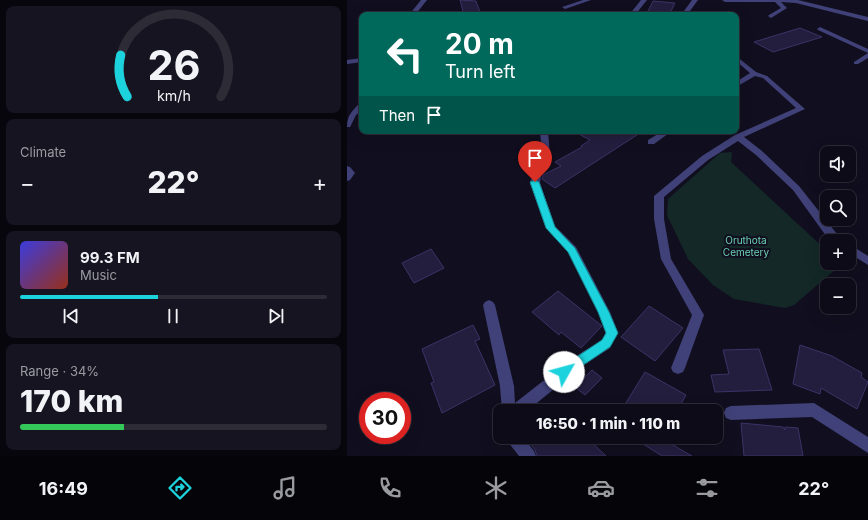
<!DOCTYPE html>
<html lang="en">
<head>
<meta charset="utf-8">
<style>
  body { margin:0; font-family:Inter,sans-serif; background:#161420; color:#f1f3f6; height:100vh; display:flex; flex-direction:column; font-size:15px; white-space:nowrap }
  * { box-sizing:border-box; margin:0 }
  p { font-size:13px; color:#9a9ba1 }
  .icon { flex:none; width:22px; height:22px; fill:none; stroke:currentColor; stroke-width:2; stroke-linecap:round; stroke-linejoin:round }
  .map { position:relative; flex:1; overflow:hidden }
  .details { display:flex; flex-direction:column; gap:6px; padding:6px; background:#07060d; width:347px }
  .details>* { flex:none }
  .guide { position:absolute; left:12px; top:12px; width:380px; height:122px; border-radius:8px; box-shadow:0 4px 16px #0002,0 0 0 1px #2d2b36; background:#00695c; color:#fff; overflow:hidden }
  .buttons { position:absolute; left:473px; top:146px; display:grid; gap:8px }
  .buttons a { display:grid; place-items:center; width:36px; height:36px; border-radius:8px; background:#0d0b17; box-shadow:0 4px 16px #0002,0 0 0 1px #2d2b36; font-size:20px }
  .speed { position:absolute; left:12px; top:392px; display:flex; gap:8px; font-size:20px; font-weight:700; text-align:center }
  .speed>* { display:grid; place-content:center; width:52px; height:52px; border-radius:50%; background:#0d0b17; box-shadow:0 4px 16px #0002,0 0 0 1px #2d2b36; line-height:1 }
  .speed .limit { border:6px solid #d22; background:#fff; color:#111 }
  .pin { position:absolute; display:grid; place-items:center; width:34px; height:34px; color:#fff; margin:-41px -17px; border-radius:50% 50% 50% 0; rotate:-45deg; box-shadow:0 0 4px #0007 }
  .pin .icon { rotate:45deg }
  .me { position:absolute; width:44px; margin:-22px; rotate:52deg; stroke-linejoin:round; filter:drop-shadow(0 0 3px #0008) }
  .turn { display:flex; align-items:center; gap:14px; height:84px; padding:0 20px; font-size:18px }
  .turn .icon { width:52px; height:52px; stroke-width:2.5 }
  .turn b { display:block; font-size:28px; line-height:34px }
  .then { display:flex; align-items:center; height:38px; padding:0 20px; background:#0003; gap:8px; font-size:15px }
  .big { font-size:30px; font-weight:800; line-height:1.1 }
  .details .card { flex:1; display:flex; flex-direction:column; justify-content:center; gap:6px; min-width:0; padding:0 14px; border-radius:8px; background:#161420 }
  .details .dial { align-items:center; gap:0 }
  .dial svg { height:104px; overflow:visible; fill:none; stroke:#2d2b36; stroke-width:7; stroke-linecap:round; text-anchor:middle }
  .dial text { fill:#f1f3f6; stroke:none }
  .song { display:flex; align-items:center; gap:12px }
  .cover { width:48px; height:48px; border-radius:6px; background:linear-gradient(135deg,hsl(240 70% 55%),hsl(10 70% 35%)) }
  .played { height:4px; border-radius:2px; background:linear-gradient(90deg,#1cd2dc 45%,#2d2b36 45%) }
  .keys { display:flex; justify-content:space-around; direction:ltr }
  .heat { display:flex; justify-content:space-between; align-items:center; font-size:22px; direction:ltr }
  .charge { height:6px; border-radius:3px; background:linear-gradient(90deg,#34c759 34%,#2d2b36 0) }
  .trip { position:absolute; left:146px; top:404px; width:230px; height:40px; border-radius:8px; background:#0d0b17; box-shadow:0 4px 16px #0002,0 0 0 1px #2d2b36; font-weight:800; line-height:40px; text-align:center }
  .tabs { display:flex; height:64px; justify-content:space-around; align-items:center; background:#050409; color:#9a9ba1 }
  .tabs .icon { width:28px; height:28px }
  .tabs .active { color:#1cd2dc }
  .tabs b { font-size:18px; color:#f1f3f6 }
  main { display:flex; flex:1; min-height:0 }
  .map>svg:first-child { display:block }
</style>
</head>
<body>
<main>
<section class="details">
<div class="card dial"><svg viewBox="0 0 100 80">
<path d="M14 69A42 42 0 1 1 86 69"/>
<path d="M14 69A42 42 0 0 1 9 37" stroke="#1cd2dc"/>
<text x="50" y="56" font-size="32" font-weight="700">26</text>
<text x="50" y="72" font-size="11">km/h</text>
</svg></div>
<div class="card"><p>Climate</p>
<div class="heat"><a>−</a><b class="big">22°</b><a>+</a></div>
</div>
<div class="card">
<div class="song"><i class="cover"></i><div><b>99.3 FM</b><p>Music</p></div></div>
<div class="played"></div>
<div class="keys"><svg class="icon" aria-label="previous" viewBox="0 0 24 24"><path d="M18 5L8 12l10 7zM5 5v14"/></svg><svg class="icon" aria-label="pause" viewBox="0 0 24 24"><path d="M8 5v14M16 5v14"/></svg><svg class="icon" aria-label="next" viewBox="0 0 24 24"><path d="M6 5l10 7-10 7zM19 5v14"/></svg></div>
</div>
<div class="card"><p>Range · 34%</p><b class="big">170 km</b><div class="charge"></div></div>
</section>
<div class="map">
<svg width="521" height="456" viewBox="0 0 521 456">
  <rect width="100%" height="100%" fill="#110f1f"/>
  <path fill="#132827" d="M 385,152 L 384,162 L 480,251 L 480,263 L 493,263 L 489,269 L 447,305 L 438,308 L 387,299 L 366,285 L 341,259 L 320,215 L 321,199 L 373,153 Z"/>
  <path fill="#231e3e" stroke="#3b3367" d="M 113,0 L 129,1 L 134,15 L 117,15 Z
    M 306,1 L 328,3 L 322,15 L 299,15 Z
    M 453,28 L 475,37 L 426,52 L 407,42 Z
    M 226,131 L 296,131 L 208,188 L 195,179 L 196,175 L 214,166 L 208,162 L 235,147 L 234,146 L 243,140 Z
    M 84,249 L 97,268 L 67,283 L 55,263 Z
    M 211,291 L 255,326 L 234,348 L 214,332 L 212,335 L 185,312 Z
    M 302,306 L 336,328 L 308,361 L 274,337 Z
    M 126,325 L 133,339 L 128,341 L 148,385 L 95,413 L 84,383 L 87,382 L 75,349 Z
    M 453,345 L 485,356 L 515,373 L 514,377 L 521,382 L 510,409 L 474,388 L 473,394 L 446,384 Z
    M 412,349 L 425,390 L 368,392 L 364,375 L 382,374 L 376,350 Z
    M 245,370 L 255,378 L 238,395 L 228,387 Z
    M 298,372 L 339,395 L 330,411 L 274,411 Z
    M 394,423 L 436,427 L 438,430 L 438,427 L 451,428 L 456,456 L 397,456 Z
    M 184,437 L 239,437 L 259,456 L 190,456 L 188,450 L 181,440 Z
    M 285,437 L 312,437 L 345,456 L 315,456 Z"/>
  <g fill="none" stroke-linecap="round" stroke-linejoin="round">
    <path fill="#404178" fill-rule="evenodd" d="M 74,0 L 80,0 L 68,15 L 62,15 Z
      M 236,0 L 244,0 L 218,9 L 215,7 Z
      M 294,0 L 300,0 L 288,15 L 282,15 Z
      M 345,0 L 351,0 L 340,15 L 334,15 Z
      M 375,0 L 451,0 L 521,17 L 521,21 L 449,3 L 434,2 L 440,8 L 424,18 L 421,16 L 422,15 L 434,8 L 428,2 L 378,2 Z
      M 473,27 L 521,49 L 521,53 L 471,30 L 470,29 Z
      M 521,53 L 521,58 L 511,64 L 507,64 L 507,62 Z
      M 389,56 L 409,72 L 420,76 L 458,109 L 397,137 L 415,151 L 452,186 L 490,234 L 497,241 L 484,241 L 482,240 L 446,190 L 409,155 L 391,141 L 361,160 L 317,197 L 317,219 L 324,259 L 357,315 L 338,368 L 336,372 L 331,374 L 326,372 L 324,368 L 345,315 L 314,259 L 307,219 L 307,196 L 355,156 L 388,135 L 449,108 L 416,78 L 408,76 L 389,87 L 389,82 L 403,73 L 389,61 Z
      M 15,58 L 15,62 L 0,64 L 0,60 Z
      M 12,104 L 15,104 L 15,110 L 9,115 L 3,127 L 0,127 C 0,116 4,112 12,104 Z
      M 193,131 L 201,131 L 203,156 L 195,168 L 193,183 L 208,226 L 229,247 L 263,312 L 271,333 L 263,348 L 234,367 L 180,411 L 155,411 L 153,386 L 136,305 L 138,302 L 142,300 L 146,302 L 148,305 L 167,386 L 168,403 L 224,359 L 255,340 L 259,333 L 251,312 L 221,252 L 199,228 L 183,183 L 187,168 L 195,156 Z
      M 316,131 L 325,131 L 307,144 L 301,144 L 301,140 Z
      M 0,166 L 3,167 L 8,173 L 3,180 L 0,181 Z
      M 502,244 L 521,256 L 521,265 L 502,253 Z
      M 467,403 L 521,437 L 521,453 L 465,417 L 384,420 L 379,418 L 377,413 L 379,408 L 384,406 Z
      M 159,437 L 176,437 L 187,451 L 189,456 L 172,456 L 161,442 Z"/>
  </g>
  <path fill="#1cd2dc" stroke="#12888f" d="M 188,180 L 192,182 L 208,227 L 228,248 L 262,312 L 271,333 L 263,347 L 217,378 L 213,376 L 211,372 L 213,368 L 255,340 L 259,333 L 251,312 L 221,252 L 199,228 L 183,182 Z"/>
  <g text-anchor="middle" stroke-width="4" stroke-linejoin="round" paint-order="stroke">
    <g font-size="10" fill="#69d0b1" stroke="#110f1f">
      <text x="399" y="244">Oruthota<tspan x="399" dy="12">Cemetery</tspan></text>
    </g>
  </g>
</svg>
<div class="buttons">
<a><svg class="icon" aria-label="sound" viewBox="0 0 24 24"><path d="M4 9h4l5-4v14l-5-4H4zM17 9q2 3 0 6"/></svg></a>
<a><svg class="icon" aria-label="search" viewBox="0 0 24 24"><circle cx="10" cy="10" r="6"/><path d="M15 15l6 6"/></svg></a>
<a>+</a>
<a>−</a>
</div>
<div class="speed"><div class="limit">30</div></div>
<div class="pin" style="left:188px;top:182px;background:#d93025"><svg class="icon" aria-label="arrive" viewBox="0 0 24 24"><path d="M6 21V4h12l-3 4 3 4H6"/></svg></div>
<svg class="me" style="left:217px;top:372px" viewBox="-20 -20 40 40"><circle r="19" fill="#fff"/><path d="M0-13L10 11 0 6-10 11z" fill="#1cd2dc"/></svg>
<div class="trip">16:50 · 1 min · 110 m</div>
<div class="guide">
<div class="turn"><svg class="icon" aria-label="left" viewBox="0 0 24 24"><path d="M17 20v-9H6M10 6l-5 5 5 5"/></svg><div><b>20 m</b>Turn left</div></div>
<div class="then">Then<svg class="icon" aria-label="arrive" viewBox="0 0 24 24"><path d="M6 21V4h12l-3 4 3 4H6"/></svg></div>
</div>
</div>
</main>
<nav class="tabs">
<b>16:49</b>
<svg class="icon active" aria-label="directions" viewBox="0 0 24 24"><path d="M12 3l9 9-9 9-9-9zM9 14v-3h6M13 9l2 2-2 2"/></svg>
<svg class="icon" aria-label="music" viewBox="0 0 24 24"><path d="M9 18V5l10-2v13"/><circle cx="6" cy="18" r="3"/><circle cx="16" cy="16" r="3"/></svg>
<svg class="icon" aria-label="phone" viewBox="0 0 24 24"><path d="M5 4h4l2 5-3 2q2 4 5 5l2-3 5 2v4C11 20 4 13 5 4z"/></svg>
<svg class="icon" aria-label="climate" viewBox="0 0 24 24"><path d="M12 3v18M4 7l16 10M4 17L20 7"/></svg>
<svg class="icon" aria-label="car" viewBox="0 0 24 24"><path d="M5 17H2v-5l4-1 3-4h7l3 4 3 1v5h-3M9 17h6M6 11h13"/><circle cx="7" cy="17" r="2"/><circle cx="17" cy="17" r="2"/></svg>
<svg class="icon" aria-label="filters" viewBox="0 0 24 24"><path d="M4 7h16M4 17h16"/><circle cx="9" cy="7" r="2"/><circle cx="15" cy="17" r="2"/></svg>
<b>22°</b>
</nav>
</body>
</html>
